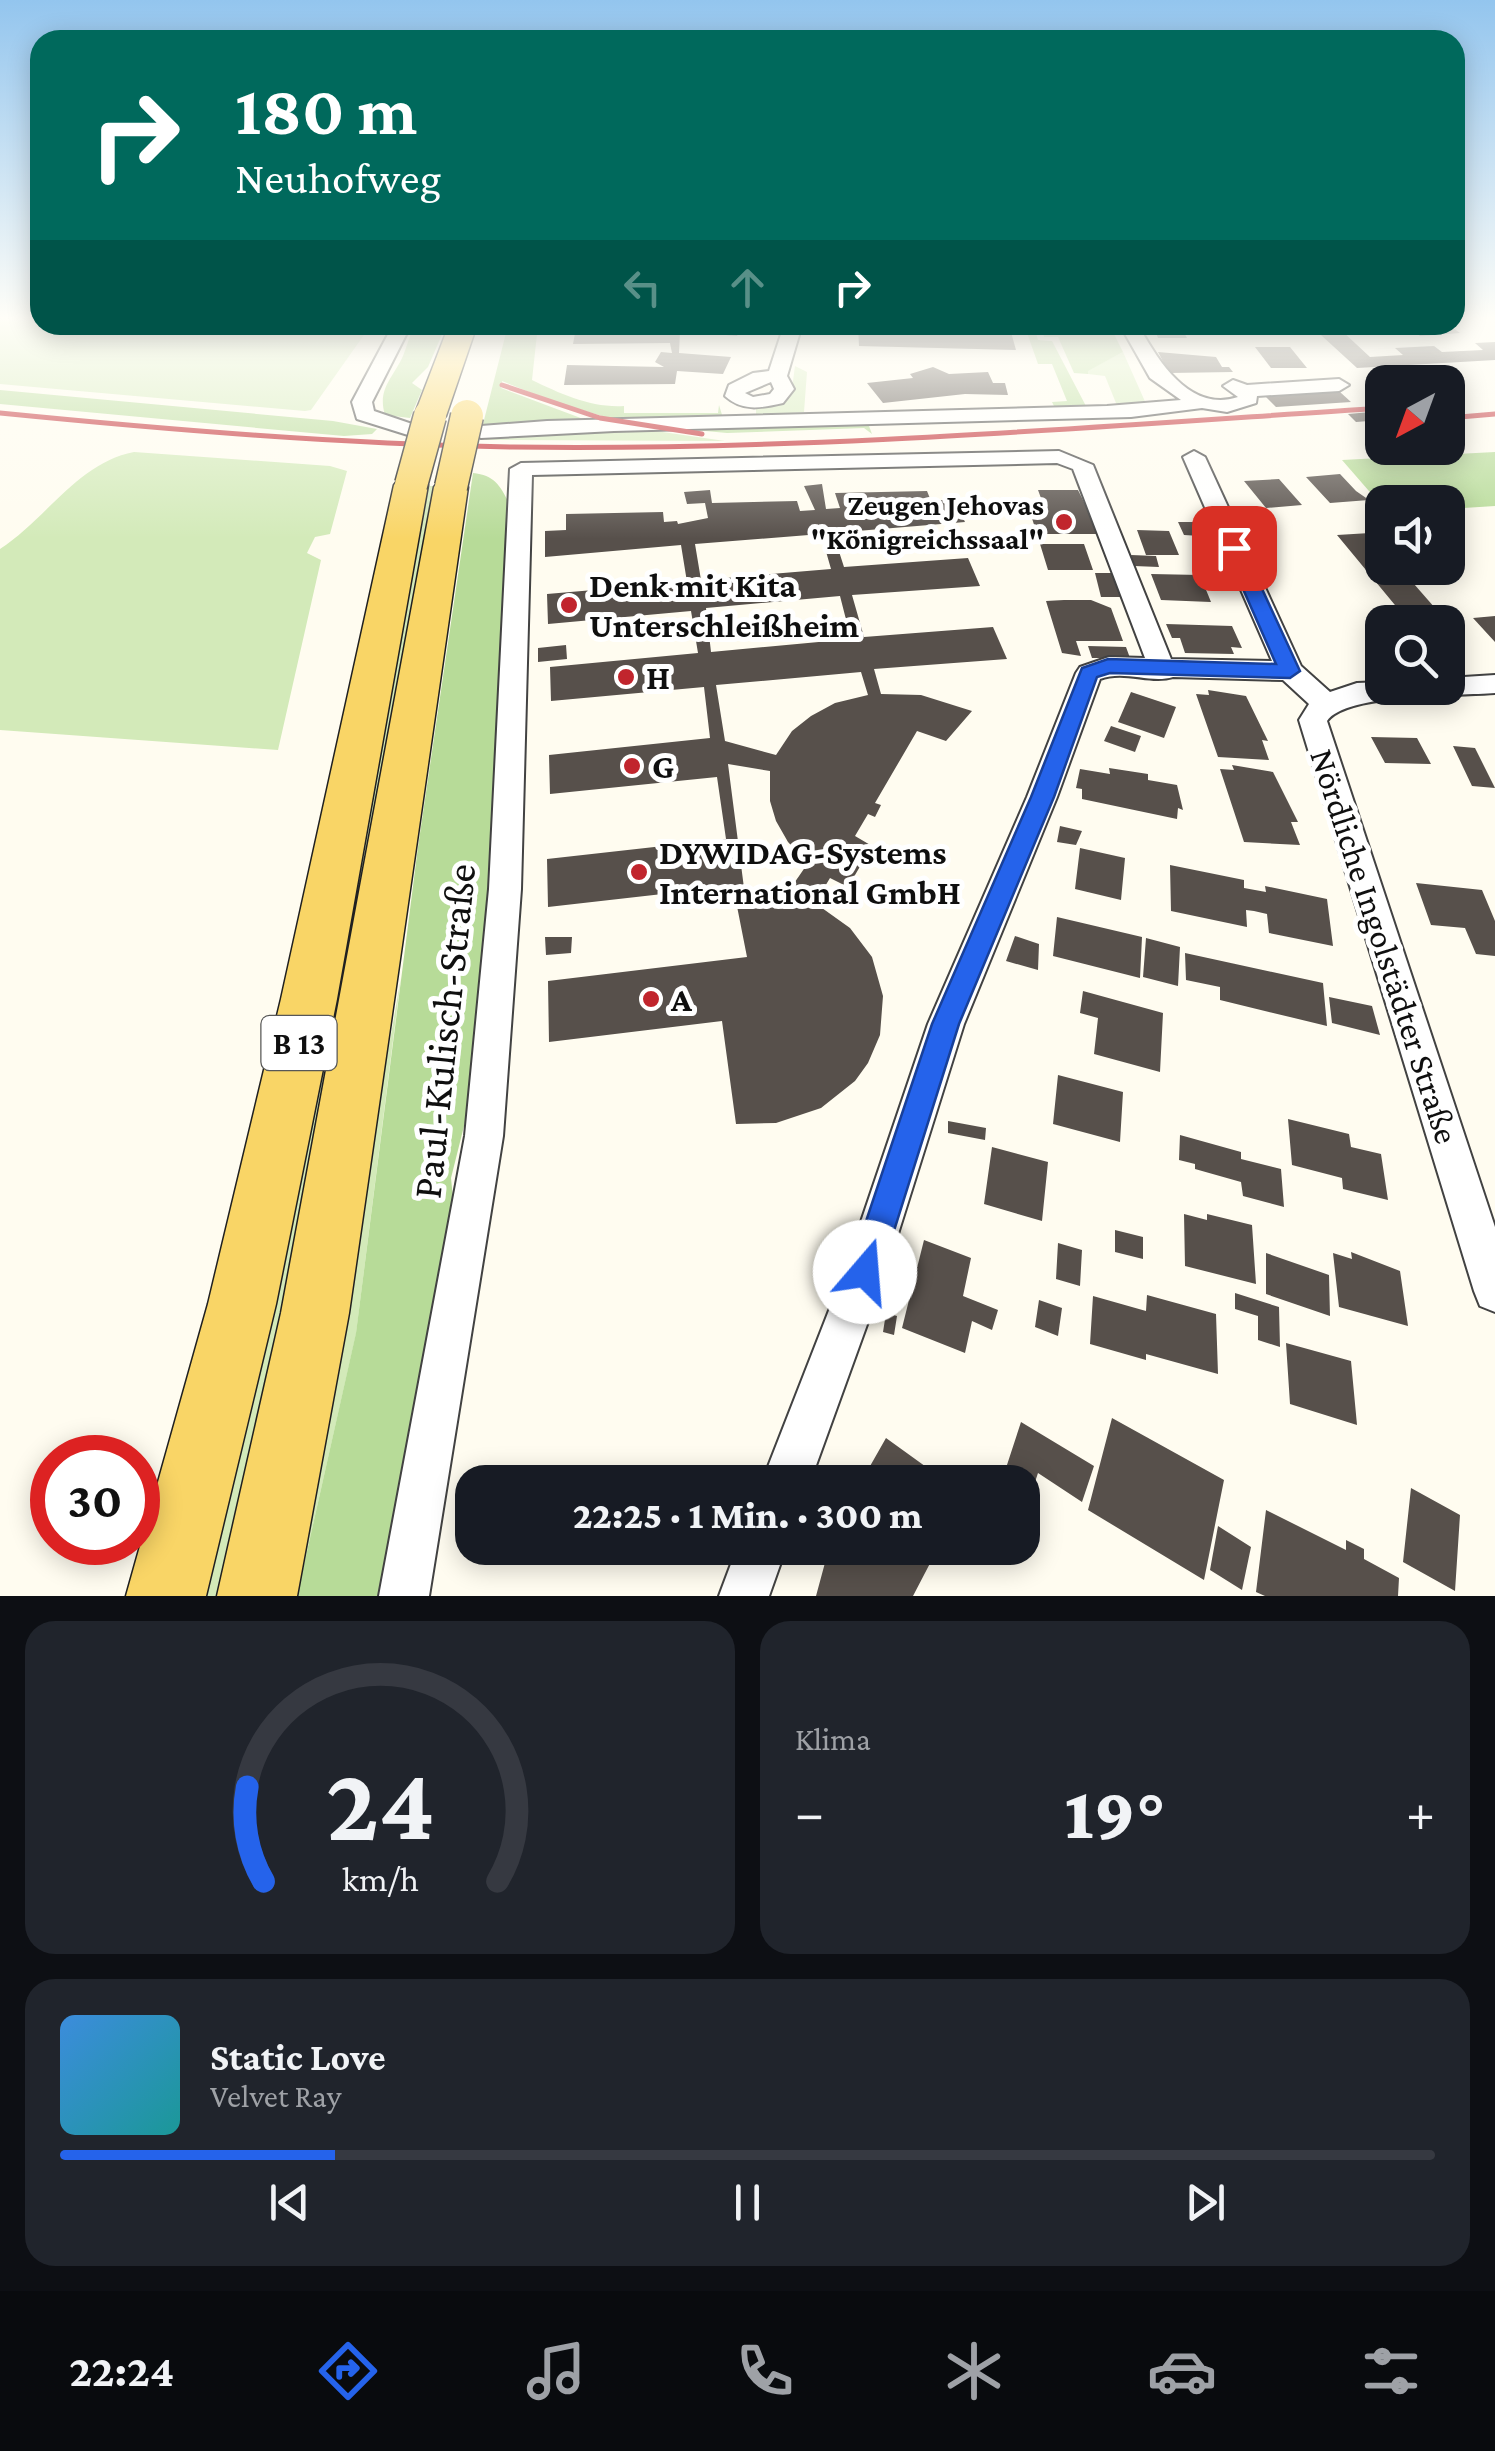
<!DOCTYPE html>
<html lang="de">
<head>
<meta charset="utf-8">
<style>
  body { margin:0; font-family:"Crimson Pro",serif; background:#20242c; color:#f1f3f6; height:100vh; display:flex; flex-direction:column; font-size:38px; white-space:nowrap }
  * { box-sizing:border-box; margin:0 }
  p { font-size:32px; color:#9ea1a6 }
  .icon { flex:none; width:55px; height:55px; fill:none; stroke:currentColor; stroke-width:2; stroke-linecap:round; stroke-linejoin:round }
  .map { position:relative; height:1596px; overflow:hidden }
  .drawer { display:flex; flex-direction:column; gap:25px; padding:25px; background:#0d0f14; flex:1 }
  .drawer>* { flex:none }
  .hud { position:absolute; left:30px; top:30px; width:1435px; height:305px; border-radius:30px; box-shadow:0 5px 25px #0003; background:#00695c; color:#fff; overflow:hidden }
  .needle { width:65px; rotate:221deg }
  .tools { position:absolute; left:1365px; top:365px; display:grid; gap:20px }
  .tools a { display:grid; place-items:center; width:100px; height:100px; border-radius:20px; background:#171b24; box-shadow:0 5px 25px #0003; font-size:50px }
  .speed { position:absolute; left:30px; top:1435px; display:flex; gap:20px; font-size:50px; font-weight:700; text-align:center }
  .speed>* { display:grid; place-content:center; width:130px; height:130px; border-radius:50%; background:#171b24; box-shadow:0 5px 25px #0003; line-height:1 }
  .speed .limit { border:15px solid #d22; background:#fff; color:#111 }
  .pin { position:absolute; display:grid; place-items:center; width:85px; height:85px; color:#fff; margin:-42px; border-radius:20px; box-shadow:0 5px 15px #0006 }
  .me { position:absolute; width:110px; margin:-55px; rotate:18deg; stroke-linejoin:round; filter:drop-shadow(0 0 8px #0008) }
  .turn { display:flex; align-items:center; gap:35px; height:210px; padding:0 40px; font-size:45px }
  .turn .icon { width:130px; height:130px; stroke-width:2.5 }
  .turn b { display:block; font-size:70px; line-height:85px }
  .lanes { display:flex; align-items:center; height:95px; padding:0 40px; background:#0003; justify-content:center; gap:50px; direction:ltr }
  .lanes .off { opacity:.35 }
  .big { font-size:75px; font-weight:800; line-height:1.1 }
  .drawer .tile { flex:1; display:flex; flex-direction:column; justify-content:center; gap:15px; min-width:0; padding:0 35px; border-radius:30px; background:#20242c }
  .drawer .dial { align-items:center; gap:0 }
  .dial svg { height:260px; overflow:visible; fill:none; stroke:#363941; stroke-width:7; stroke-linecap:round; text-anchor:middle }
  .dial text { fill:#f1f3f6; stroke:none }
  .song { display:flex; align-items:center; gap:30px }
  .cover { width:120px; height:120px; border-radius:15px; background:linear-gradient(135deg,hsl(210 70% 55%),hsl(180 70% 35%)) }
  .played { height:10px; border-radius:5px; background:linear-gradient(90deg,#2563eb 20%,#363941 20%) }
  .keys { display:flex; justify-content:space-around; direction:ltr }
  .heat { display:flex; justify-content:space-between; align-items:center; font-size:55px; direction:ltr }
  .drawer .tiles { flex:1; display:grid; gap:25px; grid-template-columns:1fr 1fr }
  .tile:last-child { grid-column:span 2 }
  .trip { position:absolute; left:455px; top:1465px; width:585px; height:100px; border-radius:30px; background:#171b24; box-shadow:0 5px 25px #0003; font-weight:800; line-height:100px; text-align:center }
  .dock { display:flex; height:160px; justify-content:space-around; align-items:center; background:#090b0e; color:#9ea1a6 }
  .dock .icon { width:70px; height:70px }
  .dock .active { color:#2563eb }
  .dock b { font-size:45px; color:#f1f3f6 }
  .map>svg:first-child { display:block }
</style>
</head>
<body>
<div class="map">
<svg width="1495" height="1596" viewBox="0 0 1495 1596">
  <rect width="100%" height="100%" fill="#fffcf0"/>
  <path fill="#d3eab9" d="M 0,316 L 40,316 L 40,325 L 371,325 L 311,410 L 305,411 L 0,384 Z
    M 1123,352 L 1147,406 L 1118,408 L 1105,376 L 1088,374 L 1087,371 Z
    M 795,366 L 807,372 L 804,412 L 756,416 L 756,409 L 778,404 L 791,396 Z
    M 621,426 L 725,441 L 485,440 L 487,435 Z
    M 134,452 L 330,466 L 347,471 L 330,534 L 315,537 L 307,553 L 321,560 L 278,750 L 0,730 L 0,549 C 45,520 79,462 134,452 Z
    M 428,486 L 436,486 L 406,668 L 227,1596 L 197,1596 Z
    M 401,977 L 356,1334 L 297,1596 L 288,1596 L 316,1464 Z"/>
  <path fill="#b7db98" d="M 414,325 L 430,325 L 433,331 L 446,325 L 428,367 L 412,383 L 422,390 L 410,418 L 385,415 C 377,389 393,378 403,356 C 407,346 410,335 414,325 Z
    M 508,325 L 538,325 L 532,380 C 561,394 591,408 624,406 L 624,413 L 718,413 L 719,405 L 723,418 L 612,419 L 549,400 L 502,381 L 501,388 L 586,420 L 482,428 Z
    M 1063,325 L 1113,332 L 1123,352 L 1088,371 L 1088,374 L 1074,373 L 1058,337 L 1044,337 L 1042,329 Z
    M 1026,330 L 1035,330 L 1038,340 L 1052,341 L 1087,408 L 1055,408 L 1052,402 L 1067,401 L 1052,364 L 1038,364 Z
    M 0,390 L 333,421 L 377,429 L 372,434 L 344,436 L 0,404 Z
    M 810,423 L 869,426 L 872,434 L 864,428 L 727,433 L 652,426 Z
    M 1495,452 L 1495,506 L 1448,509 L 1448,502 L 1382,502 L 1382,506 L 1342,460 Z
    M 473,473 C 494,475 500,485 509,503 L 490,864 L 471,1098 L 451,1178 L 455,1218 L 389,1596 L 297,1596 L 356,1333 L 418,847 Z"/>
  <path fill="#57504b" fill-rule="evenodd" d="M 624,325 L 742,325 L 737,336 L 680,331 L 679,353 L 731,357 L 723,374 L 677,371 L 675,384 L 564,385 L 567,365 L 664,367 L 655,362 L 661,352 L 672,353 L 670,343 L 573,344 L 576,328 Z
    M 858,325 L 1009,325 L 1016,350 L 859,346 Z
    M 1153,325 L 1180,325 L 1187,338 L 1158,338 Z
    M 1310,325 L 1358,325 L 1364,330 L 1342,331 L 1370,357 L 1403,355 L 1395,348 L 1434,346 L 1442,352 L 1483,350 L 1475,343 L 1495,342 L 1495,360 L 1357,368 Z
    M 1407,325 L 1449,325 L 1460,333 L 1420,336 Z
    M 1255,347 L 1290,347 L 1307,368 L 1271,368 Z
    M 1158,352 L 1216,357 L 1222,367 L 1229,367 L 1233,372 L 1169,373 Z
    M 933,367 L 949,374 L 988,372 L 993,383 L 1005,383 L 1008,395 L 965,394 L 883,403 L 867,383 L 913,378 L 910,374 Z
    M 1340,392 L 1351,402 L 1276,407 L 1266,397 Z
    M 1382,411 L 1382,420 L 1356,422 L 1348,414 Z
    M 1340,474 L 1356,491 L 1369,500 L 1330,503 L 1306,477 Z
    M 1279,479 L 1294,496 L 1302,505 L 1266,508 L 1244,481 Z
    M 822,484 L 826,509 L 840,508 L 835,493 L 927,491 L 931,501 L 954,499 L 965,522 L 833,533 L 844,567 L 968,558 L 980,586 L 852,595 L 864,637 L 993,627 L 1007,659 L 874,669 L 881,694 L 921,695 L 972,711 L 946,741 L 917,731 L 875,803 L 881,805 L 875,817 L 868,814 L 855,836 L 872,846 L 848,887 L 830,878 L 815,903 L 850,928 L 872,957 L 883,996 L 880,1035 L 868,1063 L 855,1081 L 821,1108 L 776,1123 L 736,1124 L 722,1021 L 549,1042 L 548,981 L 747,957 L 733,886 L 548,907 L 547,859 L 726,839 L 717,777 L 550,794 L 549,755 L 710,738 L 704,687 L 551,701 L 550,667 L 698,653 L 691,611 L 548,624 L 547,594 L 687,582 L 681,545 L 545,557 L 545,531 L 566,530 L 566,514 L 663,512 L 664,522 L 677,521 L 678,524 L 708,518 L 705,503 L 687,504 L 684,492 L 710,490 L 712,503 L 797,501 L 800,511 L 815,510 L 804,486 ZM 821,534 L 831,569 L 701,580 L 695,544 ZM 840,596 L 851,639 L 711,652 L 706,608 ZM 861,672 L 868,695 L 835,703 L 811,716 L 792,731 L 776,755 L 725,741 L 716,685 ZM 728,764 L 770,771 L 770,801 L 776,821 L 788,842 L 808,863 L 788,892 L 744,888 Z
    M 1038,490 L 1078,490 L 1100,534 L 1037,534 L 1029,509 L 1045,509 Z
    M 1178,522 L 1195,522 L 1201,536 L 1184,535 Z
    M 1137,530 L 1169,531 L 1179,555 L 1146,555 Z
    M 1370,533 L 1382,547 L 1382,568 L 1400,568 L 1456,632 L 1448,633 L 1448,622 L 1409,622 L 1337,535 Z
    M 1040,544 L 1084,544 L 1093,570 L 1048,570 Z
    M 1131,555 L 1156,556 L 1159,567 L 1134,566 Z
    M 1095,573 L 1116,573 L 1123,597 L 1101,597 Z
    M 1151,574 L 1200,575 L 1211,602 L 1161,600 Z
    M 1064,600 L 1091,600 L 1111,608 L 1123,641 L 1076,641 L 1081,656 L 1062,653 L 1046,601 Z
    M 1495,616 L 1495,642 L 1473,618 Z
    M 1166,624 L 1232,626 L 1242,648 L 1231,647 L 1234,654 L 1185,653 L 1180,638 L 1172,638 Z
    M 566,645 L 567,659 L 538,662 L 538,648 Z
    M 1088,646 L 1126,647 L 1130,658 L 1092,658 Z
    M 1208,690 L 1246,696 L 1268,741 L 1262,740 L 1269,760 L 1218,757 L 1196,694 L 1209,695 Z
    M 1131,692 L 1176,707 L 1164,738 L 1118,722 Z
    M 1111,726 L 1141,736 L 1135,752 L 1104,741 Z
    M 1371,737 L 1417,738 L 1431,764 L 1385,763 Z
    M 1453,746 L 1475,748 L 1495,788 L 1472,786 Z
    M 1232,765 L 1273,772 L 1298,822 L 1291,822 L 1300,845 L 1244,842 L 1220,769 L 1234,770 Z
    M 1109,768 L 1148,774 L 1148,780 L 1177,785 L 1183,810 L 1178,808 L 1177,819 L 1082,799 L 1082,789 L 1076,788 L 1080,769 L 1110,774 Z
    M 1060,826 L 1082,831 L 1076,845 L 1057,842 Z
    M 1080,848 L 1125,858 L 1121,900 L 1075,889 Z
    M 1170,865 L 1244,880 L 1244,888 L 1266,892 L 1265,886 L 1327,899 L 1333,946 L 1269,933 L 1267,914 L 1254,911 L 1246,910 L 1247,927 L 1171,911 Z
    M 1416,883 L 1482,890 L 1495,921 L 1495,956 L 1476,954 L 1465,928 L 1431,925 Z
    M 1057,917 L 1142,937 L 1140,978 L 1053,956 Z
    M 1015,936 L 1039,944 L 1038,970 L 1006,961 Z
    M 545,937 L 572,937 L 571,953 L 546,955 Z
    M 1146,938 L 1180,947 L 1178,986 L 1143,977 Z
    M 1185,953 L 1323,983 L 1327,1026 L 1220,1000 L 1220,987 L 1186,980 Z
    M 1083,991 L 1163,1013 L 1160,1072 L 1094,1054 L 1098,1018 L 1080,1013 Z
    M 1329,997 L 1372,1006 L 1380,1035 L 1332,1023 Z
    M 1058,1075 L 1123,1092 L 1120,1142 L 1053,1124 Z
    M 1288,1119 L 1349,1134 L 1351,1147 L 1381,1154 L 1388,1200 L 1343,1189 L 1342,1178 L 1292,1165 Z
    M 948,1121 L 986,1128 L 985,1140 L 948,1133 Z
    M 1180,1135 L 1241,1152 L 1241,1159 L 1281,1169 L 1284,1207 L 1243,1196 L 1241,1182 L 1195,1169 L 1195,1164 L 1179,1160 Z
    M 992,1147 L 1048,1162 L 1042,1221 L 984,1204 Z
    M 1184,1214 L 1207,1220 L 1207,1214 L 1252,1225 L 1256,1284 L 1185,1266 Z
    M 1115,1230 L 1143,1237 L 1143,1259 L 1115,1252 Z
    M 924,1240 L 971,1258 L 963,1296 L 998,1310 L 992,1330 L 972,1321 L 965,1353 L 902,1328 Z
    M 1058,1243 L 1082,1250 L 1080,1286 L 1056,1279 Z
    M 1351,1252 L 1400,1271 L 1408,1326 L 1339,1307 L 1333,1253 L 1352,1259 Z
    M 1266,1253 L 1329,1275 L 1330,1316 L 1266,1294 Z
    M 1235,1293 L 1279,1307 L 1280,1347 L 1258,1340 L 1258,1316 L 1235,1309 Z
    M 1147,1295 L 1216,1314 L 1218,1374 L 1146,1354 L 1146,1360 L 1090,1344 L 1093,1296 L 1146,1311 Z
    M 1039,1300 L 1062,1308 L 1058,1336 L 1035,1327 Z
    M 886,1313 L 897,1316 L 894,1335 L 883,1332 Z
    M 1286,1343 L 1351,1361 L 1357,1425 L 1290,1404 Z
    M 1112,1418 L 1224,1480 L 1204,1580 L 1088,1510 Z
    M 1021,1422 L 1094,1466 L 1082,1502 L 1038,1473 L 1033,1488 L 1005,1471 Z
    M 886,1438 L 947,1482 L 861,1482 Z
    M 1411,1488 L 1460,1515 L 1455,1591 L 1403,1562 Z
    M 1266,1510 L 1346,1550 L 1346,1540 L 1364,1549 L 1364,1559 L 1399,1578 L 1398,1596 L 1265,1596 L 1256,1592 Z
    M 1218,1526 L 1251,1547 L 1242,1590 L 1210,1570 Z
    M 829,1548 L 938,1548 L 913,1596 L 816,1596 Z"/>
  <g fill="none" stroke-linecap="round" stroke-linejoin="round">
    <defs>
      <path id="minor" d="M 393,325 L 411,325 L 372,402 L 374,411 L 415,425 L 418,429 L 408,435 L 357,419 L 352,402 Z
        M 784,325 L 802,325 L 787,376 L 794,389 L 783,403 C 761,408 743,412 725,396 L 729,385 L 753,373 L 769,371 ZM 771,382 L 774,389 L 770,394 L 753,397 L 745,393 Z
        M 1120,325 L 1138,325 C 1158,360 1189,413 1238,397 L 1223,386 L 1233,380 L 1247,385 L 1339,379 L 1349,385 L 1339,391 L 1257,396 L 1256,403 L 1227,412 L 1202,408 L 1131,417 L 614,431 L 481,438 L 471,432 L 481,426 L 547,421 L 1107,406 L 1181,400 L 1150,378 Z
        M 1059,451 L 1093,465 L 1171,659 L 1272,661 L 1183,457 L 1194,451 L 1205,457 L 1301,666 L 1330,692 L 1357,683 L 1382,682 L 1382,688 L 1448,688 L 1448,678 L 1495,675 L 1495,693 C 1459,696 1346,693 1327,721 L 1495,1227 L 1495,1312 L 1480,1306 L 1474,1291 L 1299,720 L 1309,704 L 1283,680 L 1173,677 C 1151,684 1125,670 1100,679 L 1057,797 L 964,1024 L 886,1272 L 810,1482 L 762,1482 L 844,1272 L 928,1024 L 1027,797 L 1076,673 L 1080,667 L 1109,657 L 1145,658 L 1073,469 L 1057,463 L 532,475 L 521,889 L 503,1136 L 429,1596 L 379,1596 L 465,1136 L 489,889 L 510,469 L 521,463 Z
        M 737,1548 L 786,1548 L 769,1596 L 719,1596 Z"/>
      <path id="primary" d="M 449,325 L 477,325 L 446,416 L 441,423 L 419,423 L 414,416 Z
        M 411,475 L 423,478 L 428,485 L 337,999 L 276,1304 L 206,1596 L 126,1596 L 208,1304 L 281,999 L 394,485 L 399,478 Z
        M 451,477 L 463,480 L 468,487 L 349,1313 L 297,1596 L 217,1596 L 281,1313 L 434,487 L 439,480 Z"/>
    </defs>
    <use href="#minor" stroke="#424242" stroke-width="4"/>
    <use href="#primary" stroke="#202020" stroke-width="3"/>
    <use href="#minor" fill="#fff" fill-rule="evenodd"/>
    <use href="#primary" fill="#f9d566" fill-rule="evenodd"/>
    <path stroke="#c1252d" stroke-width="5" d="M 502,385 L 600,418 L 702,434
      M 0,413 C 171,430 342,444 513,447 C 803,451 1093,427 1382,408
      M 1448,418 L 1495,414"/>
    <defs>
      <path id="primary-bridge" d="M 411,485 L 430,416
        M 451,487 L 467,416"/>
    </defs>
    <use href="#primary-bridge" stroke="#202020" stroke-width="35" stroke-linecap="butt"/>
    <use href="#primary-bridge" stroke="#f9d566" stroke-width="32"/>
  </g>
  <linearGradient id="sky" x2="0" y2="1"><stop stop-color="#93c5ee"/><stop offset="0.59" stop-color="#fffef8"/><stop offset="1" stop-color="#fffef8" stop-opacity="0"/></linearGradient>
  <rect width="1495" height="539" fill="url(#sky)"/>
  <path fill="#2563eb" stroke="#184099" stroke-width="2.5" d="M 1234,543 L 1243,548 L 1300,671 L 1290,678 L 1110,673 L 1097,677 L 1054,797 L 959,1024 L 881,1272 L 876,1284 L 865,1288 L 853,1284 L 849,1272 L 932,1024 L 1031,797 L 1082,668 L 1108,659 L 1276,664 L 1225,548 Z"/>
  <g fill="#c1252d" stroke="#fff" stroke-width="4">
    <circle cx="1064" cy="522" r="10"/>
    <circle cx="569" cy="605" r="10"/>
    <circle cx="626" cy="677" r="10"/>
    <circle cx="632" cy="766" r="10"/>
    <circle cx="639" cy="872" r="10"/>
    <circle cx="651" cy="999" r="10"/>
  </g>
  <g text-anchor="middle" stroke-width="10" stroke-linejoin="round" paint-order="stroke">
    <g font-size="30" font-weight="bold" fill="#0f0f0f" stroke="#fff" text-anchor="end">
      <text x="1044" y="515">Zeugen Jehovas<tspan x="1044" dy="34">"Königreichssaal"</tspan></text>
    </g>
    <rect fill="#fff" stroke="#575757" stroke-width="2.5" x="261.5" y="1016" width="75" height="54" rx="8"/>
    <g font-size="32" font-weight="bold" fill="#0f0f0f">
      <text x="299" y="1054">B 13</text>
    </g>
    <g font-size="35" font-weight="bold" fill="#0f0f0f" stroke="#fff" text-anchor="start">
      <text x="589" y="597">Denk mit Kita<tspan x="589" dy="40">Unterschleißheim</tspan></text>
      <text x="646" y="689">H</text>
      <text x="652" y="778">G</text>
      <text x="659" y="864">DYWIDAG-Systems<tspan x="659" dy="40">International GmbH</tspan></text>
      <text x="671" y="1011">A</text>
    </g>
    <g font-size="35" fill="#0f0f0f" stroke="#fff">
      <text transform="translate(1385 946) rotate(72)" y="12">Nördliche Ingolstädter Straße</text>
    </g>
    <g font-size="42" fill="#0f0f0f" stroke="#fff">
      <text transform="translate(443 1031) rotate(-84)" y="15">Paul-Kulisch-Straße</text>
    </g>
  </g>
</svg>
<div class="tools">
<a><svg class="needle" viewBox="-14 -14 28 28"><path d="M0-13l5 13h-10z" fill="#e53935"/><path d="M0 13l5-13h-10z" fill="#9ea1a6"/></svg></a>
<a><svg class="icon" aria-label="sound" viewBox="0 0 24 24"><path d="M4 9h4l5-4v14l-5-4H4zM17 9q2 3 0 6"/></svg></a>
<a><svg class="icon" aria-label="search" viewBox="0 0 24 24"><circle cx="10" cy="10" r="6"/><path d="M15 15l6 6"/></svg></a>
</div>
<div class="speed"><div class="limit">30</div></div>
<div class="pin" style="left:1234px;top:548px;background:#d93025"><svg class="icon" aria-label="arrive" viewBox="0 0 24 24"><path d="M6 21V4h12l-3 4 3 4H6"/></svg></div>
<svg class="me" style="left:865px;top:1272px" viewBox="-20 -20 40 40"><circle r="19" fill="#fff"/><path d="M0-13L10 11 0 6-10 11z" fill="#2563eb"/></svg>
<div class="trip">22:25 · 1 Min. · 300 m</div>
<div class="hud">
<div class="turn"><svg class="icon" aria-label="right" viewBox="0 0 24 24"><path d="M7 20v-9h11M14 6l5 5-5 5"/></svg><div><b>180 m</b>Neuhofweg</div></div>
<div class="lanes"><svg class="icon off" aria-label="left" viewBox="0 0 24 24"><path d="M17 20v-9H6M10 6l-5 5 5 5"/></svg><svg class="icon off" aria-label="ahead" viewBox="0 0 24 24"><path d="M12 20V5M6 11l6-6 6 6"/></svg><svg class="icon" aria-label="right" viewBox="0 0 24 24"><path d="M7 20v-9h11M14 6l5 5-5 5"/></svg></div>
</div>
</div>
<section class="drawer">
<div class="tiles">
<div class="tile dial"><svg viewBox="0 0 100 80">
<path d="M14 69A42 42 0 1 1 86 69"/>
<path d="M14 69A42 42 0 0 1 9 40" stroke="#2563eb"/>
<text x="50" y="56" font-size="32" font-weight="700">24</text>
<text x="50" y="72" font-size="11">km/h</text>
</svg></div>
<div class="tile"><p>Klima</p>
<div class="heat"><a>−</a><b class="big">19°</b><a>+</a></div>
</div>
<div class="tile">
<div class="song"><i class="cover"></i><div><b>Static Love</b><p>Velvet Ray</p></div></div>
<div class="played"></div>
<div class="keys"><svg class="icon" aria-label="previous" viewBox="0 0 24 24"><path d="M18 5L8 12l10 7zM5 5v14"/></svg><svg class="icon" aria-label="pause" viewBox="0 0 24 24"><path d="M8 5v14M16 5v14"/></svg><svg class="icon" aria-label="next" viewBox="0 0 24 24"><path d="M6 5l10 7-10 7zM19 5v14"/></svg></div>
</div>
</div>
</section>
<nav class="dock">
<b>22:24</b>
<svg class="icon active" aria-label="directions" viewBox="0 0 24 24"><path d="M12 3l9 9-9 9-9-9zM9 14v-3h6M13 9l2 2-2 2"/></svg>
<svg class="icon" aria-label="music" viewBox="0 0 24 24"><path d="M9 18V5l10-2v13"/><circle cx="6" cy="18" r="3"/><circle cx="16" cy="16" r="3"/></svg>
<svg class="icon" aria-label="phone" viewBox="0 0 24 24"><path d="M5 4h4l2 5-3 2q2 4 5 5l2-3 5 2v4C11 20 4 13 5 4z"/></svg>
<svg class="icon" aria-label="climate" viewBox="0 0 24 24"><path d="M12 3v18M4 7l16 10M4 17L20 7"/></svg>
<svg class="icon" aria-label="car" viewBox="0 0 24 24"><path d="M5 17H2v-5l4-1 3-4h7l3 4 3 1v5h-3M9 17h6M6 11h13"/><circle cx="7" cy="17" r="2"/><circle cx="17" cy="17" r="2"/></svg>
<svg class="icon" aria-label="filters" viewBox="0 0 24 24"><path d="M4 7h16M4 17h16"/><circle cx="9" cy="7" r="2"/><circle cx="15" cy="17" r="2"/></svg>
</nav>
</body>
</html>
